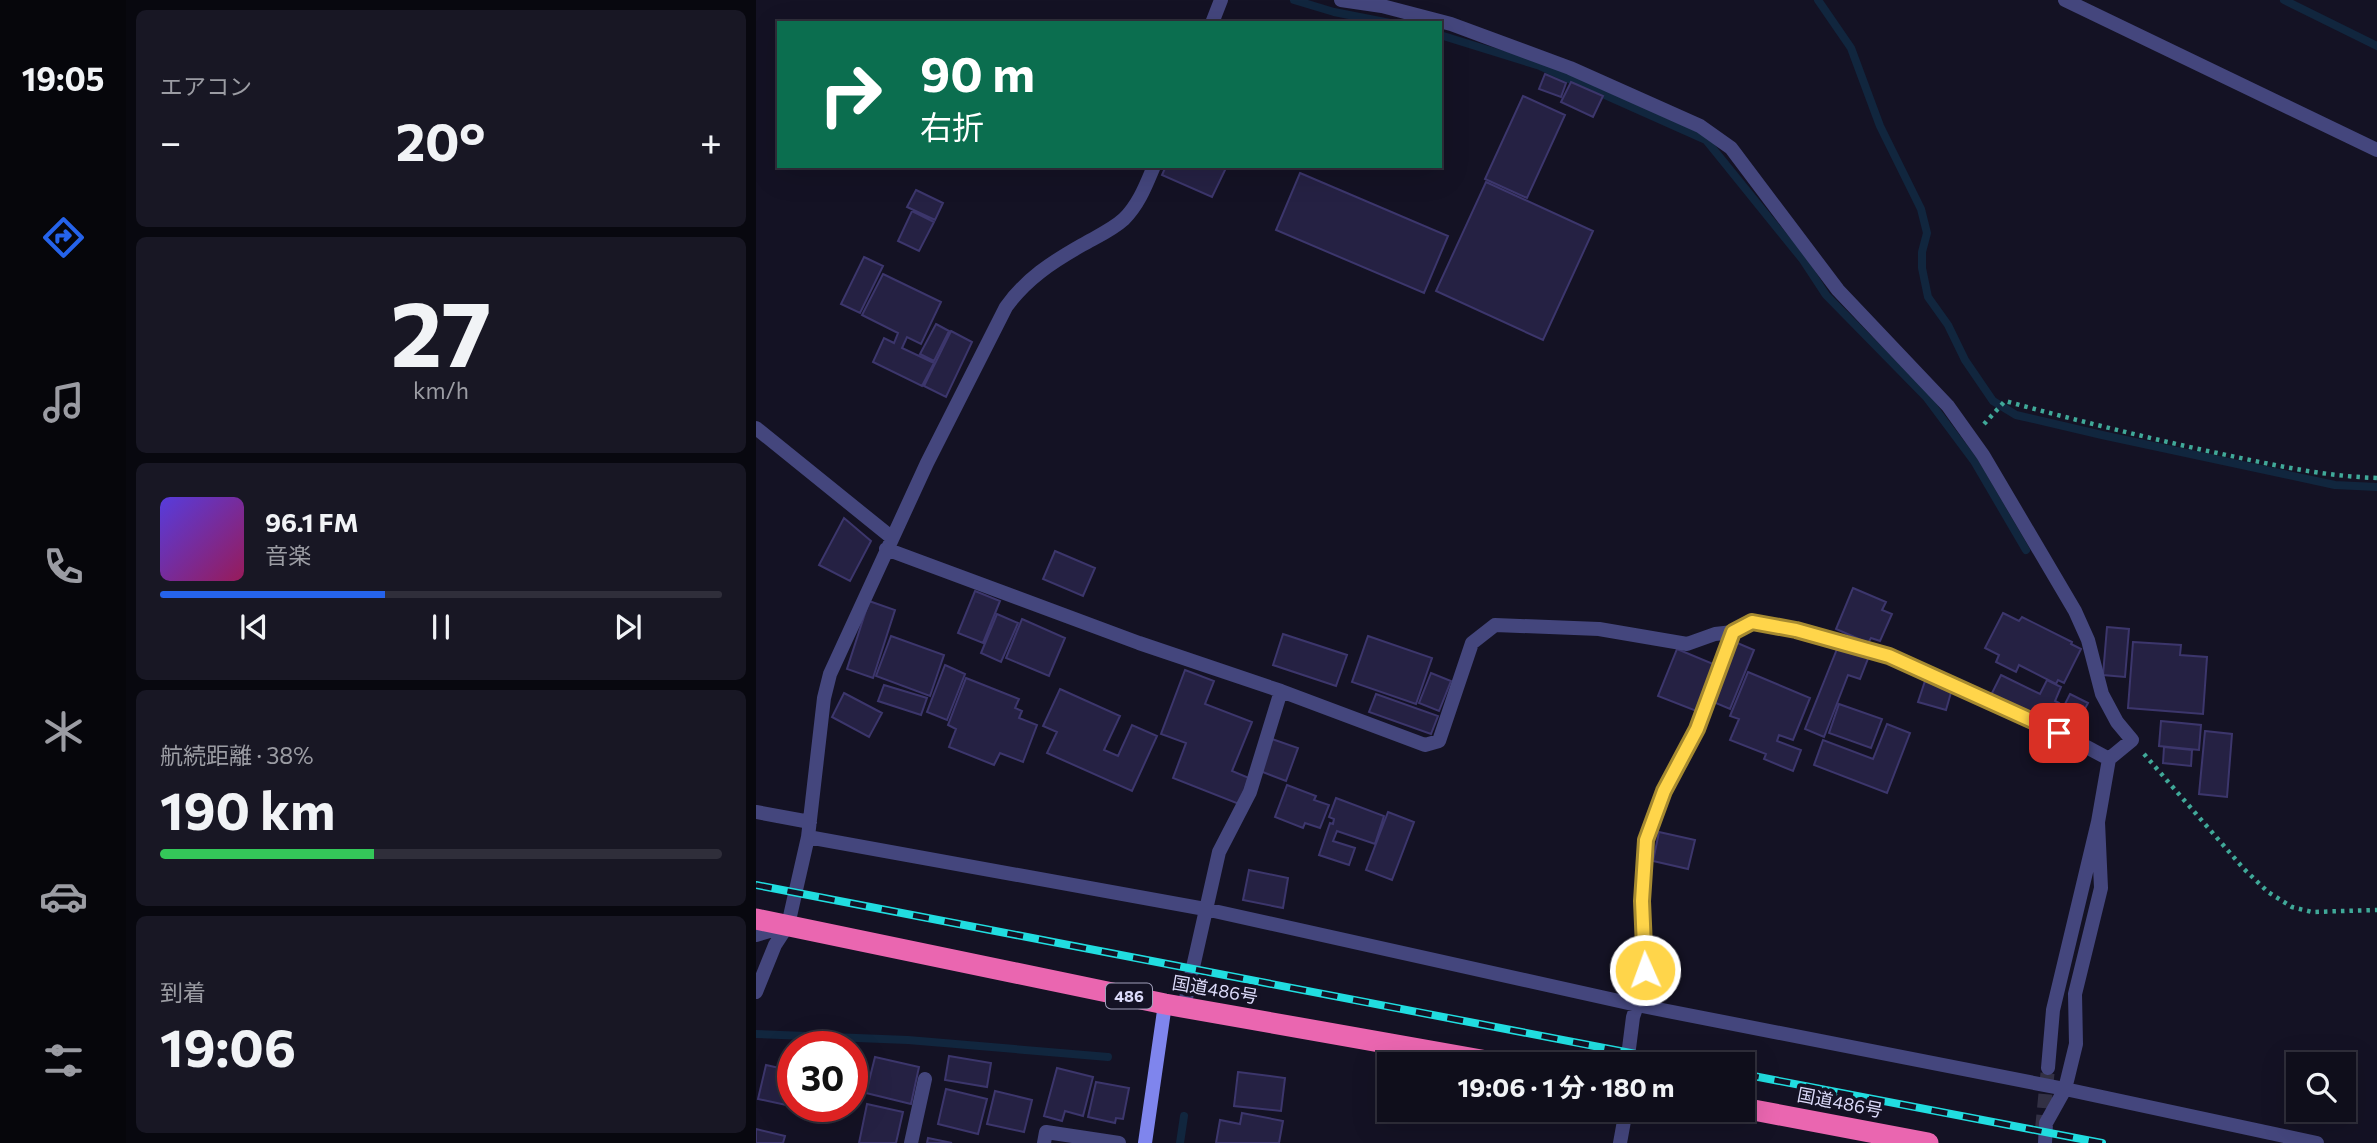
<!DOCTYPE html>
<html lang="ja">
<head>
<meta charset="utf-8">
<style>
  body { margin:0; font-family:Commissioner,"Noto Sans JP",sans-serif; background:#181724; color:#f1f3f6; height:100vh; display:flex; flex-direction:column; font-size:26px; white-space:nowrap }
  * { box-sizing:border-box; margin:0 }
  p { font-size:23px; color:#9b9ca3 }
  .icon { flex:none; width:38px; height:38px; fill:none; stroke:currentColor; stroke-width:2; stroke-linecap:round; stroke-linejoin:round }
  .map { position:relative; flex:1; overflow:hidden }
  .details { display:flex; flex-direction:column; gap:10px; padding:10px; background:#08080f; width:630px }
  .details>* { flex:none }
  .top-card { position:absolute; left:21px; top:21px; width:665px; height:147px; border-radius:0px; box-shadow:0 7px 28px #0002,0 0 0 2px #2f2e3a; background:#0b6e4f; color:#fff; overflow:hidden }
  .buttons { position:absolute; left:1530px; top:1052px; display:grid; gap:14px }
  .buttons a { display:grid; place-items:center; width:70px; height:70px; border-radius:0px; background:#0f0e1b; box-shadow:0 7px 28px #0002,0 0 0 2px #2f2e3a; font-size:35px }
  .speed { position:absolute; left:21px; top:1031px; display:flex; gap:14px; font-size:35px; font-weight:700; text-align:center }
  .speed>* { display:grid; place-content:center; width:91px; height:91px; border-radius:50%; background:#0f0e1b; box-shadow:0 7px 28px #0002,0 0 0 2px #2f2e3a; line-height:1 }
  .speed .limit { border:10px solid #d22; background:#fff; color:#111 }
  .pin { position:absolute; display:grid; place-items:center; width:60px; height:60px; color:#fff; margin:-30px; border-radius:14px; box-shadow:0 4px 10px #0006 }
  .me { position:absolute; width:77px; margin:-38px; rotate:358deg; stroke-linejoin:round; filter:drop-shadow(0 0 5px #0008) }
  .turn { display:flex; align-items:center; gap:24px; height:147px; padding:0 28px; font-size:32px }
  .turn .icon { width:91px; height:91px; stroke-width:2.5 }
  .turn b { display:block; font-size:49px; line-height:60px }
  .big { font-size:52px; font-weight:700; line-height:1.1 }
  .details .tile { flex:1; display:flex; flex-direction:column; justify-content:center; gap:10px; min-width:0; padding:0 24px; border-radius:10px; background:#181724 }
  .details .dial { align-items:center; gap:0 }
  .dial b { font-size:91px; line-height:1 }
  .song { display:flex; align-items:center; gap:21px }
  .cover { width:84px; height:84px; border-radius:10px; background:linear-gradient(135deg,hsl(250 70% 55%),hsl(330 70% 35%)) }
  .played { height:7px; border-radius:4px; background:linear-gradient(90deg,#2563eb 40%,#2f2e3a 40%) }
  .keys { display:flex; justify-content:space-around; direction:ltr }
  .heat { display:flex; justify-content:space-between; align-items:center; font-size:38px; direction:ltr }
  .charge { height:10px; border-radius:5px; background:linear-gradient(90deg,#34c759 38%,#2f2e3a 0) }
  .trip { position:absolute; left:621px; top:1052px; width:378px; height:70px; border-radius:0px; background:#0f0e1b; box-shadow:0 7px 28px #0002,0 0 0 2px #2f2e3a; font-weight:700; line-height:70px; text-align:center }
  main { display:flex; flex:1; min-height:0 }
  .tab-bar { display:flex; flex-direction:column; width:126px; justify-content:space-around; align-items:center; background:#06060b; color:#9b9ca3 }
  .tab-bar .icon { width:49px; height:49px }
  .tab-bar .on { color:#2563eb }
  .tab-bar b { font-size:32px; color:#f1f3f6 }
  .map>svg:first-child { display:block }
</style>
</head>
<body>
<main>
<nav class="tab-bar">
<b>19:05</b>
<svg class="icon on" aria-label="directions" viewBox="0 0 24 24"><path d="M12 3l9 9-9 9-9-9zM9 14v-3h6M13 9l2 2-2 2"/></svg>
<svg class="icon" aria-label="music" viewBox="0 0 24 24"><path d="M9 18V5l10-2v13"/><circle cx="6" cy="18" r="3"/><circle cx="16" cy="16" r="3"/></svg>
<svg class="icon" aria-label="phone" viewBox="0 0 24 24"><path d="M5 4h4l2 5-3 2q2 4 5 5l2-3 5 2v4C11 20 4 13 5 4z"/></svg>
<svg class="icon" aria-label="climate" viewBox="0 0 24 24"><path d="M12 3v18M4 7l16 10M4 17L20 7"/></svg>
<svg class="icon" aria-label="car" viewBox="0 0 24 24"><path d="M5 17H2v-5l4-1 3-4h7l3 4 3 1v5h-3M9 17h6M6 11h13"/><circle cx="7" cy="17" r="2"/><circle cx="17" cy="17" r="2"/></svg>
<svg class="icon" aria-label="filters" viewBox="0 0 24 24"><path d="M4 7h16M4 17h16"/><circle cx="9" cy="7" r="2"/><circle cx="15" cy="17" r="2"/></svg>
</nav>
<section class="details">
<div class="tile"><p>エアコン</p>
<div class="heat"><a>−</a><b class="big">20°</b><a>+</a></div>
</div>
<div class="tile dial"><b>27</b><p>km/h</p></div>
<div class="tile">
<div class="song"><i class="cover"></i><div><b>96.1 FM</b><p>音楽</p></div></div>
<div class="played"></div>
<div class="keys"><svg class="icon" aria-label="previous" viewBox="0 0 24 24"><path d="M18 5L8 12l10 7zM5 5v14"/></svg><svg class="icon" aria-label="pause" viewBox="0 0 24 24"><path d="M8 5v14M16 5v14"/></svg><svg class="icon" aria-label="next" viewBox="0 0 24 24"><path d="M6 5l10 7-10 7zM19 5v14"/></svg></div>
</div>
<div class="tile"><p>航続距離 · 38%</p><b class="big">190 km</b><div class="charge"></div></div>
<div class="tile"><p>到着</p><b class="big">19:06</b></div>
</section>
<div class="map">
<svg width="1621" height="1143" viewBox="0 0 1621 1143">
  <rect width="100%" height="100%" fill="#141224"/>
  <g fill="none" stroke-linecap="round" stroke-linejoin="round">
    <path stroke="#11263e" stroke-width="8" d="M 538,0 L 578,12 L 634,23
      M 1062,0 L 1095,48 L 1124,126 L 1165,209 L 1171,233 L 1166,252 L 1166,268 L 1172,297 L 1192,325 L 1209,360 L 1237,401 L 1260,415 L 1346,435 L 1579,485 L 1621,487
      M 1528,0 L 1621,46
      M 684,35 L 784,66 L 950,140 L 1047,260 L 1070,295 L 1171,398 L 1218,461 L 1270,550
      M 0,1034 L 152,1040 L 352,1057
      M 424,1143 L 428,1116"/>
  </g>
  <path fill="#252143" stroke="#3c366c" stroke-width="2" d="M 789,74 L 810,83 L 805,97 L 783,89 Z
    M 815,82 L 847,96 L 837,117 L 805,102 Z
    M 767,96 L 809,115 L 771,198 L 729,179 Z
    M 410,166 L 469,166 L 470,168 L 456,197 L 406,175 Z
    M 544,173 L 692,236 L 668,293 L 520,230 Z
    M 730,182 L 837,231 L 787,340 L 680,291 Z
    M 160,190 L 187,203 L 179,220 L 151,207 Z
    M 156,211 L 178,222 L 163,251 L 142,241 Z
    M 108,257 L 127,266 L 104,313 L 85,304 Z
    M 127,274 L 185,302 L 165,344 L 151,337 L 146,348 L 178,363 L 166,386 L 117,362 L 128,338 L 138,343 L 142,333 L 106,315 Z
    M 180,324 L 193,331 L 178,361 L 164,354 Z
    M 195,331 L 216,342 L 190,397 L 168,386 Z
    M 88,518 L 115,541 L 94,581 L 63,565 Z
    M 299,551 L 339,568 L 327,596 L 287,579 Z
    M 1097,588 L 1130,602 L 1126,610 L 1136,614 L 1124,641 L 1115,638 L 1112,643 L 1080,629 Z
    M 219,591 L 244,601 L 227,643 L 202,633 Z
    M 113,601 L 139,610 L 117,678 L 91,669 Z
    M 1247,613 L 1263,621 L 1266,617 L 1316,642 L 1315,644 L 1325,649 L 1308,683 L 1302,680 L 1300,684 L 1263,665 L 1260,672 L 1240,662 L 1243,655 L 1229,648 Z
    M 241,614 L 262,623 L 245,662 L 225,653 Z
    M 266,619 L 309,638 L 293,676 L 250,658 Z
    M 1351,627 L 1373,629 L 1369,677 L 1347,675 Z
    M 527,634 L 591,655 L 580,686 L 517,665 Z
    M 135,636 L 188,655 L 174,696 L 120,676 Z
    M 612,636 L 676,658 L 660,704 L 596,682 Z
    M 979,642 L 998,650 L 974,709 L 955,701 Z
    M 1377,642 L 1425,645 L 1424,655 L 1451,657 L 1447,714 L 1372,708 Z
    M 1083,644 L 1113,656 L 1104,679 L 1092,675 L 1068,737 L 1049,729 Z
    M 921,649 L 962,666 L 943,712 L 902,696 Z
    M 189,665 L 209,674 L 191,720 L 171,712 Z
    M 429,670 L 458,681 L 449,704 L 496,722 L 476,771 L 493,778 L 483,804 L 417,778 L 430,743 L 405,734 Z
    M 992,672 L 1054,698 L 1037,740 L 1023,735 L 1021,741 L 1045,750 L 1037,771 L 1008,759 L 1010,754 L 974,740 L 983,719 L 974,716 Z
    M 675,673 L 695,681 L 683,711 L 663,703 Z
    M 1245,675 L 1284,694 L 1291,680 L 1305,687 L 1299,701 L 1303,703 L 1292,725 L 1234,697 Z
    M 210,678 L 263,699 L 259,708 L 266,711 L 263,718 L 281,725 L 267,762 L 244,753 L 238,765 L 193,747 L 200,729 L 192,725 Z
    M 1169,681 L 1196,689 L 1190,710 L 1162,702 Z
    M 128,685 L 171,698 L 165,715 L 122,701 Z
    M 304,689 L 364,716 L 348,750 L 362,756 L 376,725 L 401,736 L 376,791 L 291,753 L 301,732 L 287,726 Z
    M 88,693 L 126,713 L 113,737 L 76,717 Z
    M 620,694 L 682,716 L 675,734 L 613,712 Z
    M 1314,694 L 1332,703 L 1317,731 L 1300,722 Z
    M 1083,704 L 1126,719 L 1115,748 L 1073,733 Z
    M 1405,721 L 1445,725 L 1443,750 L 1403,746 Z
    M 1131,724 L 1154,733 L 1131,793 L 1058,765 L 1067,740 L 1117,759 Z
    M 1449,731 L 1476,734 L 1471,797 L 1443,794 Z
    M 516,739 L 542,748 L 530,781 L 504,771 Z
    M 1408,747 L 1436,750 L 1435,766 L 1407,763 Z
    M 531,785 L 560,796 L 558,800 L 573,805 L 564,828 L 549,823 L 547,828 L 519,817 Z
    M 580,798 L 628,816 L 619,844 L 581,831 L 577,841 L 599,848 L 593,865 L 563,855 L 574,823 L 577,824 L 578,819 L 573,817 Z
    M 632,812 L 658,822 L 636,880 L 610,870 Z
    M 903,832 L 939,840 L 932,869 L 897,861 Z
    M 493,870 L 532,878 L 527,908 L 487,900 Z
    M 193,1056 L 235,1063 L 231,1087 L 189,1080 Z
    M 119,1057 L 163,1067 L 155,1104 L 110,1093 Z
    M 10,1065 L 37,1071 L 35,1106 L 2,1099 Z
    M 301,1068 L 337,1077 L 327,1116 L 309,1111 L 306,1121 L 288,1116 Z
    M 482,1072 L 529,1078 L 525,1111 L 478,1106 Z
    M 340,1082 L 373,1088 L 367,1119 L 360,1118 L 359,1123 L 332,1117 Z
    M 190,1089 L 231,1099 L 222,1134 L 182,1124 Z
    M 239,1091 L 276,1100 L 268,1132 L 231,1124 Z
    M 111,1104 L 147,1112 L 140,1143 L 103,1143 Z
    M 486,1113 L 527,1121 L 523,1143 L 460,1143 L 464,1120 L 484,1124 Z
    M 0,1129 L 29,1136 L 27,1143 L 0,1143 Z
    M 172,1138 L 196,1143 L 171,1143 Z"/>
  <g fill="none" stroke-linecap="round" stroke-linejoin="round">
    <path stroke="#323044" stroke-width="14" stroke-dasharray="14 7" stroke-linecap="butt" d="M 1286,1129 L 1292,1068"/>
    <path stroke="#40a999" stroke-width="4.5" stroke-dasharray="3.5 5" stroke-linecap="butt" d="M 1228,424 L 1249,401 C 1315,419 1380,435 1447,450 C 1505,462 1561,476 1621,478
      M 1388,754 L 1488,869 L 1512,892 L 1536,907 L 1556,912 L 1621,910"/>
    <path stroke="#44467d" stroke-width="14" d="M 1309,0 L 1621,150
      M 456,23 L 465,0
      M 0,428 L 135,537
      M 130,549 L 383,643 L 525,691 L 669,745 L 683,741 L 716,643 L 739,625 L 843,629 L 931,644 L 959,634 L 977,632 L 996,622 L 1040,630 L 1133,656 L 1325,744 L 1353,759 L 1376,740 L 1361,722 L 1346,694 L 1332,640 L 1319,611 L 1227,455 L 1192,406 L 1082,290 L 975,148 L 944,126 L 814,68 L 695,24 L 626,6 L 585,0
      M 0,812 L 54,822
      M 52,837 L 449,909 L 881,1005 L 1309,1089 L 1561,1143
      M 0,935 L 27,927
      M 0,992 L 19,945 L 32,925 L 52,837 L 68,698 L 74,674 L 171,463 L 250,307 C 270,279 296,262 326,245 C 340,237 356,230 368,219 C 383,204 390,185 398,166
      M 428,1007 L 463,852 L 494,792 L 525,691
      M 871,1064 L 877,1017 L 886,991 L 889,969 L 886,901 L 890,840 L 908,791 L 941,729 L 977,632
      M 1292,1068 L 1297,1010 L 1342,822 L 1353,759
      M 155,1143 L 169,1079
      M 288,1143 L 290,1132 L 363,1143
      M 864,1143 L 870,1110
      M 1289,1143 L 1290,1123 L 1309,1089 L 1320,1044 L 1319,994 L 1345,888 L 1342,822"/>
    <path stroke="#7f85ed" stroke-width="14" d="M 389,1143 L 409,1004"/>
    <path stroke="#ea66b0" stroke-width="21" d="M 0,919 L 409,1004 L 748,1064
      M 987,1108 L 1172,1143"/>
    <defs>
      <path id="rail" d="M 0,885 L 932,1064
        M 987,1074 L 1346,1143"/>
    </defs>
    <use href="#rail" stroke="#21dde0" stroke-width="8"/>
    <use href="#rail" stroke="#141224" stroke-width="5" stroke-dasharray="16" stroke-linecap="butt"/>
  </g>
  <g fill="none" stroke-linecap="round" stroke-linejoin="round">
    <defs>
      <path id="route" d="M 889,970 L 886,901 L 890,840 L 908,791 L 941,729 L 977,632 L 996,622 L 1040,630 L 1133,656 L 1303,733"/>
    </defs>
    <use href="#route" stroke="#a68a30" stroke-width="18"/>
    <use href="#route" stroke="#ffd54a" stroke-width="12"/>
  </g>
  <g text-anchor="middle" stroke-width="7" stroke-linejoin="round" paint-order="stroke">
    <rect fill="#141224" stroke="#a09fba" stroke-width="2" x="350" y="983.5" width="46" height="25" rx="5"/>
    <g font-size="16" font-weight="bold" fill="#dcdbfa">
      <text x="373" y="1002">486</text>
    </g>
    <g font-size="18" fill="#dcdbfa" stroke="#141224">
      <text transform="translate(459 990) rotate(10)" y="6">国道486号</text>
      <text transform="translate(1084 1103) rotate(11)" y="6">国道486号</text>
    </g>
  </g>
</svg>
<div class="buttons">
<a><svg class="icon" aria-label="search" viewBox="0 0 24 24"><circle cx="10" cy="10" r="6"/><path d="M15 15l6 6"/></svg></a>
</div>
<div class="speed"><div class="limit">30</div></div>
<div class="pin" style="left:1303px;top:733px;background:#d93025"><svg class="icon" aria-label="arrive" viewBox="0 0 24 24"><path d="M6 21V4h12l-3 4 3 4H6"/></svg></div>
<svg class="me" style="left:889px;top:970px" viewBox="-20 -20 40 40"><circle r="17" fill="#ffd54a" stroke="#fff" stroke-width="3"/><path d="M0-11L8 9 0 5-8 9z" fill="#fff"/></svg>
<div class="trip">19:06 · 1 分 · 180 m</div>
<div class="top-card">
<div class="turn"><svg class="icon" aria-label="right" viewBox="0 0 24 24"><path d="M7 20v-9h11M14 6l5 5-5 5"/></svg><div><b>90 m</b>右折</div></div>
</div>
</div>
</main>
</body>
</html>
